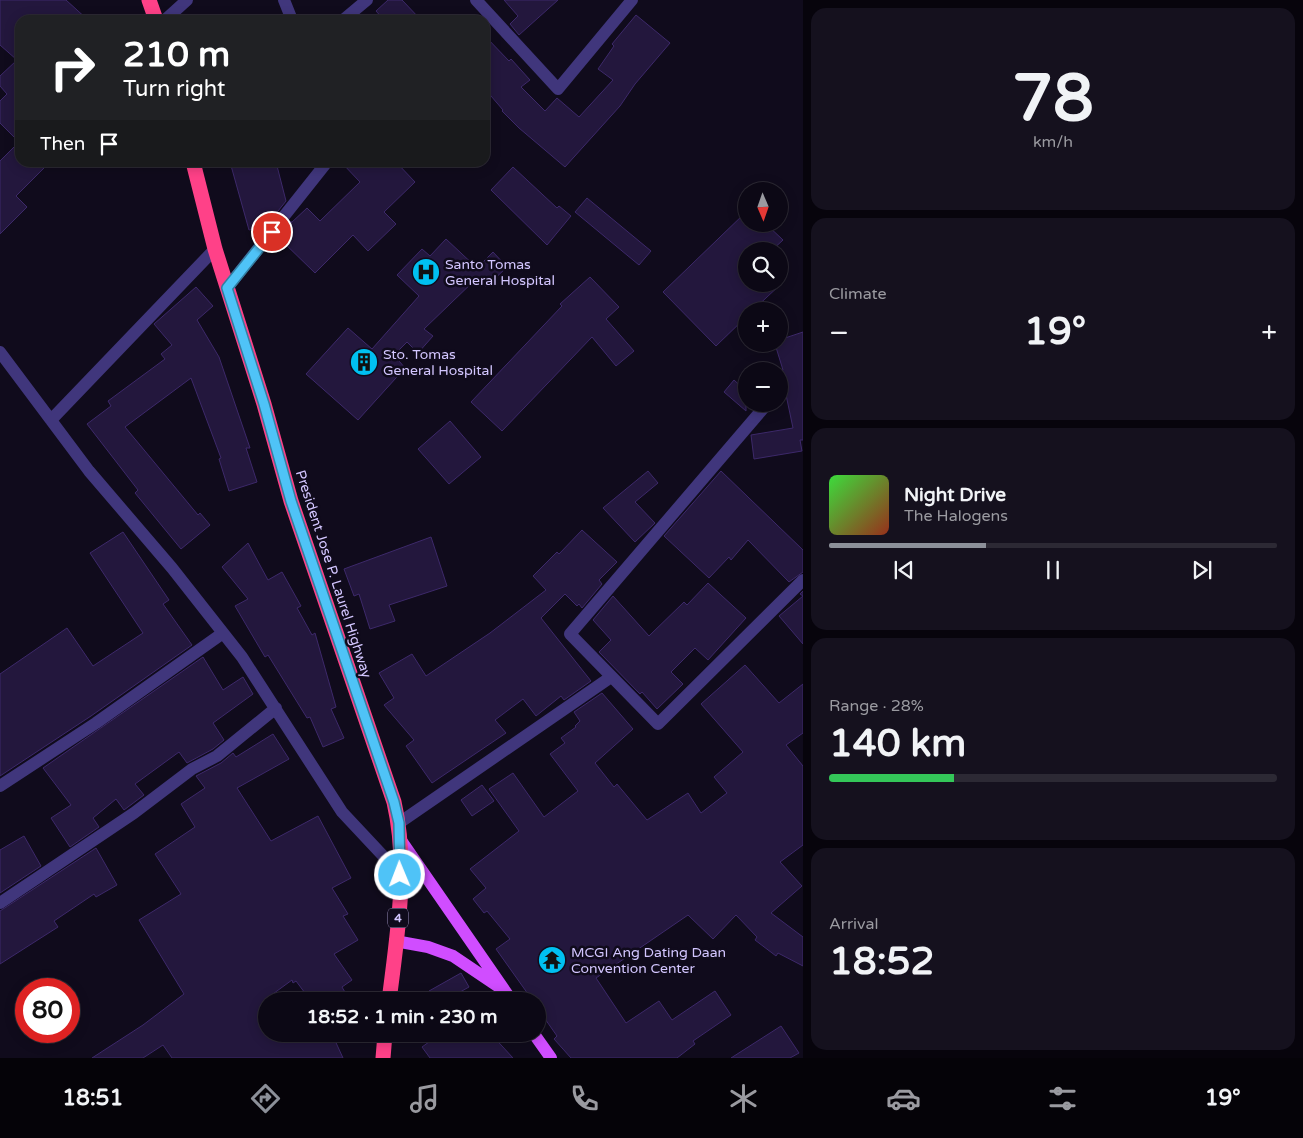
<!DOCTYPE html>
<html lang="en">
<head>
<meta charset="utf-8">
<style>
  body { margin:0; font-family:"Varela Round",sans-serif; background:#15111e; color:#f1f3f6; height:100vh; display:flex; flex-direction:column; font-size:19px; white-space:nowrap }
  * { box-sizing:border-box; margin:0 }
  p { font-size:16px; color:#9a9aa0 }
  .icon { flex:none; width:28px; height:28px; fill:none; stroke:currentColor; stroke-width:2; stroke-linecap:round; stroke-linejoin:round }
  .map { position:relative; flex:1; overflow:hidden }
  .details { display:flex; flex-direction:column; gap:8px; padding:8px; background:#07040c; width:500px }
  .details>* { flex:none }
  .guide { position:absolute; left:15px; top:15px; width:475px; height:152px; border-radius:15px; box-shadow:0 2px 12px #0003,0 0 0 1px #2c2934; background:#202124; color:#fff; overflow:hidden }
  .needle { width:32px; rotate:178deg }
  .fabs { position:absolute; left:738px; top:182px; display:grid; gap:10px }
  .fabs a { display:grid; place-items:center; width:50px; height:50px; border-radius:50%; background:#0c0815; box-shadow:0 2px 12px #0003,0 0 0 1px #2c2934; font-size:25px }
  .speed { position:absolute; left:15px; top:978px; display:flex; gap:10px; font-size:25px; font-weight:700; text-align:center }
  .speed>* { display:grid; place-content:center; width:65px; height:65px; border-radius:50%; background:#0c0815; box-shadow:0 2px 12px #0003,0 0 0 1px #2c2934; line-height:1 }
  .speed .limit { border:8px solid #d22; background:#fff; color:#111 }
  .pin { position:absolute; display:grid; place-items:center; width:42px; height:42px; color:#fff; margin:-21px; border:2px solid #fff; border-radius:50%; box-shadow:0 1px 5px #0007 }
  .me { position:absolute; width:55px; margin:-28px; rotate:359deg; stroke-linejoin:round; filter:drop-shadow(0 0 4px #0008) }
  .turn { display:flex; align-items:center; gap:18px; height:105px; padding:0 25px; font-size:22px }
  .turn .icon { width:65px; height:65px; stroke-width:2.5 }
  .turn b { display:block; font-size:35px; line-height:42px }
  .then { display:flex; align-items:center; height:48px; padding:0 25px; background:#0003; gap:10px; font-size:19px }
  .big { font-size:38px; font-weight:700; line-height:1.1 }
  .details .tile { flex:1; display:flex; flex-direction:column; justify-content:center; gap:8px; min-width:0; padding:0 18px; border-radius:15px; background:#15111e }
  .details .dial { align-items:center; gap:0 }
  .dial b { font-size:65px; line-height:1 }
  .song { display:flex; align-items:center; gap:15px }
  .cover { width:60px; height:60px; border-radius:8px; background:linear-gradient(135deg,hsl(120 70% 55%),hsl(10 70% 35%)) }
  .played { height:5px; border-radius:2px; background:linear-gradient(90deg,#8c9099 35%,#2c2934 35%) }
  .keys { display:flex; justify-content:space-around; direction:ltr }
  .heat { display:flex; justify-content:space-between; align-items:center; font-size:28px; direction:ltr }
  .charge { height:8px; border-radius:4px; background:linear-gradient(90deg,#34c759 28%,#2c2934 0) }
  .trip { position:absolute; left:258px; top:992px; width:288px; height:50px; border-radius:25px; background:#0c0815; box-shadow:0 2px 12px #0003,0 0 0 1px #2c2934; font-weight:700; line-height:50px; text-align:center }
  .tabs { display:flex; height:80px; justify-content:space-around; align-items:center; background:#050308; color:#9a9aa0 }
  .tabs .icon { width:35px; height:35px }
  .tabs .active { color:#8c9099 }
  .tabs b { font-size:22px; color:#f1f3f6 }
  main { display:flex; flex:1; min-height:0 }
  .map>svg:first-child { display:block }
</style>
</head>
<body>
<main>
<div class="map">
<svg width="803" height="1058" viewBox="0 0 803 1058">
  <rect width="100%" height="100%" fill="#100b1c"/>
  <path fill="#23173d" stroke="#3d296a" d="M 0,0 L 66,0 L 88,20 L 20,20 L 20,162 L 50,162 L 16,196 L 27,207 L 0,234 L 0,161 L 19,142 L 0,123 L 0,101 L 7,94 L 0,86 L 0,76 L 17,60 L 0,45 Z
    M 388,0 L 402,0 L 421,20 L 384,20 L 376,11 Z
    M 504,0 L 558,0 L 519,35 L 510,24 L 518,16 Z
    M 636,15 L 670,43 L 635,84 L 620,106 L 565,167 L 519,128 L 502,111 L 503,110 L 485,89 L 485,36 L 509,61 L 511,59 L 530,80 L 521,87 L 545,111 L 557,98 L 579,117 L 613,80 L 598,69 L 614,46 L 612,44 Z
    M 230,162 L 276,162 L 286,201 L 266,226 L 249,230 Z
    M 341,162 L 396,162 L 415,182 L 384,212 L 396,224 L 368,251 L 353,235 L 315,273 L 278,237 L 291,221 L 291,223 L 307,208 L 320,221 L 360,182 Z
    M 513,167 L 557,208 L 559,206 L 571,216 L 547,245 L 491,190 Z
    M 587,198 L 651,251 L 639,265 L 575,212 Z
    M 746,212 L 746,224 L 766,224 L 783,240 L 771,251 L 746,251 L 746,284 L 781,284 L 752,311 L 746,311 L 746,317 L 716,346 L 663,292 Z
    M 446,239 L 477,268 L 493,252 L 507,267 L 486,287 L 477,278 L 424,329 L 433,336 L 418,353 L 407,342 L 394,355 L 405,368 L 358,420 L 306,374 L 348,328 L 372,349 L 419,296 L 397,275 L 422,249 L 430,256 Z
    M 590,277 L 619,307 L 606,319 L 634,351 L 616,366 L 592,337 L 502,431 L 471,402 L 562,306 L 560,304 Z
    M 196,287 L 213,306 L 197,320 L 219,357 L 250,448 L 246,448 L 257,482 L 229,491 L 219,459 L 221,458 L 191,378 L 125,427 L 198,515 L 200,513 L 210,525 L 181,549 L 135,493 L 138,490 L 87,424 L 111,406 L 108,401 L 165,359 L 161,354 L 172,345 L 154,324 Z
    M 803,332 L 803,440 L 800,440 L 802,451 L 754,459 L 751,435 L 793,428 L 781,371 L 783,370 L 775,344 L 779,344 L 779,340 Z
    M 734,380 L 746,391 L 746,411 L 724,392 Z
    M 450,421 L 481,457 L 449,484 L 418,449 Z
    M 648,471 L 658,483 L 635,502 L 655,523 L 635,542 L 603,508 Z
    M 721,471 L 803,550 L 803,572 L 789,582 L 748,540 L 731,560 L 729,557 L 709,578 L 664,536 Z
    M 582,530 L 617,562 L 599,580 L 602,584 L 582,608 L 579,604 L 577,606 L 565,594 L 541,618 L 591,681 L 564,700 L 561,696 L 536,716 L 523,699 L 495,720 L 506,733 L 432,783 L 406,746 L 414,740 L 384,705 L 394,698 L 379,673 L 412,654 L 426,676 L 490,633 L 546,590 L 533,576 L 557,552 L 559,554 Z
    M 123,532 L 169,600 L 163,604 L 192,645 L 91,716 L 0,776 L 0,674 L 67,628 L 93,666 L 143,633 L 90,553 Z
    M 431,537 L 447,586 L 389,605 L 395,621 L 370,629 L 359,594 L 354,596 L 344,569 Z
    M 248,543 L 268,580 L 282,572 L 301,606 L 297,608 L 312,635 L 315,633 L 336,707 L 331,709 L 344,738 L 323,747 L 310,717 L 307,718 L 268,655 L 265,657 L 235,606 L 248,599 L 222,567 Z
    M 708,583 L 746,618 L 708,660 L 695,648 L 671,672 L 683,684 L 657,709 L 642,692 L 640,694 L 599,652 L 611,640 L 593,620 L 613,596 L 649,636 L 684,602 L 687,605 Z
    M 803,591 L 803,644 L 779,616 L 803,596 L 800,594 Z
    M 203,657 L 223,690 L 243,677 L 253,694 L 213,723 L 224,740 L 213,749 L 187,763 L 179,752 L 135,784 L 144,795 L 124,810 L 116,799 L 93,818 L 99,827 L 70,847 L 51,818 L 71,805 L 43,768 Z
    M 745,665 L 779,703 L 803,684 L 803,733 L 786,745 L 803,766 L 803,845 L 780,862 L 802,886 L 771,913 L 803,937 L 803,966 L 778,953 L 776,956 L 755,940 L 757,937 L 736,915 L 713,939 L 688,915 L 596,978 L 626,1023 L 659,1001 L 672,1020 L 715,991 L 731,1015 L 693,1041 L 695,1044 L 677,1058 L 571,1058 L 554,1039 L 557,1036 L 536,1006 L 536,1001 L 533,1001 L 496,949 L 510,939 L 487,911 L 484,913 L 473,899 L 486,888 L 470,869 L 519,831 L 489,789 L 513,773 L 544,817 L 578,791 L 550,754 L 565,743 L 561,738 L 576,727 L 575,726 L 580,721 L 574,712 L 602,693 L 633,729 L 595,763 L 614,787 L 617,784 L 647,820 L 688,793 L 701,813 L 727,793 L 714,777 L 743,752 L 701,704 Z
    M 273,734 L 289,759 L 237,788 L 271,841 L 318,816 L 351,878 L 332,888 L 348,914 L 343,916 L 358,940 L 334,954 L 352,980 L 342,987 L 350,1001 L 311,1001 L 296,981 L 293,983 L 292,980 L 266,999 L 266,1034 L 332,1034 L 343,1058 L 172,1058 L 163,1045 L 143,1058 L 92,1058 L 143,1025 L 184,994 L 139,920 L 181,894 L 155,854 L 195,827 L 181,804 L 205,788 L 196,776 L 221,763 L 233,753 L 236,757 Z
    M 482,785 L 494,801 L 472,816 L 461,800 Z
    M 24,836 L 41,866 L 0,893 L 0,850 Z
    M 96,848 L 117,885 L 96,897 L 94,894 L 54,921 L 58,927 L 0,964 L 0,911 Z
    M 461,973 L 469,987 L 444,1001 L 435,1001 L 429,991 Z
    M 781,1026 L 799,1053 L 790,1058 L 731,1058 Z
    M 440,1034 L 491,1034 L 513,1058 L 430,1058 L 422,1047 Z"/>
  <g fill="none" stroke-linecap="round" stroke-linejoin="round">
    <path stroke="#40367c" stroke-width="12" d="M 284,0 L 292,20
      M 476,0 L 558,89 L 632,0
      M 165,20 L 187,0
      M 343,20 L 367,0
      M 227,288 L 327,162
      M 0,352 L 89,471 L 172,568 L 242,657 L 342,812 L 401,875
      M 767,404 L 570,634 L 658,724 L 803,580
      M 51,420 L 215,249
      M 0,786 L 96,723 L 223,633
      M 399,823 L 611,677
      M 0,903 L 134,813 L 192,769 L 217,756 L 276,708"/>
    <path stroke="#d04dff" stroke-width="12" d="M 400,839 L 512,1001
      M 395,941 L 428,947 L 453,956 L 499,987
      M 534,1034 L 551,1058"/>
    <path stroke="#ff4188" stroke-width="15" d="M 149,0 L 156,20
      M 193,162 L 215,249 L 264,404 L 291,501 L 394,802 C 409,867 397,936 389,1001
      M 383,1058 L 385,1034"/>
  </g>
  <g fill="none" stroke-linecap="round" stroke-linejoin="round">
    <defs>
      <path id="route" d="M 272,232 L 227,288 L 264,404 L 291,501 L 394,802 L 399,823 L 400,875"/>
    </defs>
    <use href="#route" stroke="#337fa1" stroke-width="12"/>
    <use href="#route" stroke="#4fc3f7" stroke-width="9"/>
  </g>
  <defs>
    <symbol id="hospital-disc" viewBox="-11 -11 22 22"><circle r="9.5" fill="#00c0f1" stroke="#100b1c"/><path d="M-5-5h3v3.5h4V-5h3V5h-3V1.5h-4V5h-3Z" fill="#111"/></symbol>
    <symbol id="building-disc" viewBox="-11 -11 22 22"><circle r="9.5" fill="#00c0f1" stroke="#100b1c"/><path d="M-4-6H4V6H1V3H-1V6H-4ZM-2.5-4.3h1.7v1.8h-1.7ZM.8-4.3h1.7v1.8H.8ZM-2.5-1h1.7V.8h-1.7ZM.8-1h1.7V.8H.8Z" fill="#111"/></symbol>
    <symbol id="temple-disc" viewBox="-11 -11 22 22"><circle r="9.5" fill="#00c0f1" stroke="#100b1c"/><path d="M0-6L5-2H3V0L6.5 2.5H4V6H1.5V3h-3V6H-4V2.5H-6.5L-3 0V-2H-5Z" fill="#111"/></symbol>
  </defs>
  <g fill-rule="evenodd">
    <use href="#hospital-disc" x="410" y="256" width="32" height="32"/>
    <use href="#building-disc" x="348" y="346" width="32" height="32"/>
    <use href="#temple-disc" x="536" y="944" width="32" height="32"/>
  </g>
  <g text-anchor="middle" stroke-width="5" stroke-linejoin="round" paint-order="stroke">
    <rect fill="#100b1c" stroke="#988ebb" stroke-width="1" x="388" y="908.5" width="20" height="19" rx="4"/>
    <g font-size="12" font-weight="bold" fill="#d3c6ff">
      <text x="398" y="922">4</text>
    </g>
    <g font-size="14" fill="#d3c6ff" stroke="#100b1c" text-anchor="start">
      <text x="445" y="269">Santo Tomas<tspan x="445" dy="16">General Hospital</tspan></text>
      <text x="383" y="359">Sto. Tomas<tspan x="383" dy="16">General Hospital</tspan></text>
      <text x="571" y="957">MCGI Ang Dating Daan<tspan x="571" dy="16">Convention Center</tspan></text>
    </g>
    <g font-size="14" fill="#d3c6ff" stroke="#100b1c">
      <text transform="translate(334 574) rotate(72)" y="5">President Jose P. Laurel Highway</text>
    </g>
  </g>
</svg>
<div class="fabs">
<a><svg class="needle" viewBox="-14 -14 28 28"><path d="M0-13l5 13h-10z" fill="#e53935"/><path d="M0 13l5-13h-10z" fill="#9a9aa0"/></svg></a>
<a><svg class="icon" aria-label="search" viewBox="0 0 24 24"><circle cx="10" cy="10" r="6"/><path d="M15 15l6 6"/></svg></a>
<a>+</a>
<a>−</a>
</div>
<div class="speed"><div class="limit">80</div></div>
<div class="pin" style="left:272px;top:232px;background:#d93025"><svg class="icon" aria-label="arrive" viewBox="0 0 24 24"><path d="M6 21V4h12l-3 4 3 4H6"/></svg></div>
<svg class="me" style="left:400px;top:875px" viewBox="-20 -20 40 40"><circle r="17" fill="#4fc3f7" stroke="#fff" stroke-width="3"/><path d="M0-11L8 9 0 5-8 9z" fill="#fff"/></svg>
<div class="trip">18:52 · 1 min · 230 m</div>
<div class="guide">
<div class="turn"><svg class="icon" aria-label="right" viewBox="0 0 24 24"><path d="M7 20v-9h11M14 6l5 5-5 5"/></svg><div><b>210 m</b>Turn right</div></div>
<div class="then">Then<svg class="icon" aria-label="arrive" viewBox="0 0 24 24"><path d="M6 21V4h12l-3 4 3 4H6"/></svg></div>
</div>
</div>
<section class="details">
<div class="tile dial"><b>78</b><p>km/h</p></div>
<div class="tile"><p>Climate</p>
<div class="heat"><a>−</a><b class="big">19°</b><a>+</a></div>
</div>
<div class="tile">
<div class="song"><i class="cover"></i><div><b>Night Drive</b><p>The Halogens</p></div></div>
<div class="played"></div>
<div class="keys"><svg class="icon" aria-label="previous" viewBox="0 0 24 24"><path d="M18 5L8 12l10 7zM5 5v14"/></svg><svg class="icon" aria-label="pause" viewBox="0 0 24 24"><path d="M8 5v14M16 5v14"/></svg><svg class="icon" aria-label="next" viewBox="0 0 24 24"><path d="M6 5l10 7-10 7zM19 5v14"/></svg></div>
</div>
<div class="tile"><p>Range · 28%</p><b class="big">140 km</b><div class="charge"></div></div>
<div class="tile"><p>Arrival</p><b class="big">18:52</b></div>
</section>
</main>
<nav class="tabs">
<b>18:51</b>
<svg class="icon active" aria-label="directions" viewBox="0 0 24 24"><path d="M12 3l9 9-9 9-9-9zM9 14v-3h6M13 9l2 2-2 2"/></svg>
<svg class="icon" aria-label="music" viewBox="0 0 24 24"><path d="M9 18V5l10-2v13"/><circle cx="6" cy="18" r="3"/><circle cx="16" cy="16" r="3"/></svg>
<svg class="icon" aria-label="phone" viewBox="0 0 24 24"><path d="M5 4h4l2 5-3 2q2 4 5 5l2-3 5 2v4C11 20 4 13 5 4z"/></svg>
<svg class="icon" aria-label="climate" viewBox="0 0 24 24"><path d="M12 3v18M4 7l16 10M4 17L20 7"/></svg>
<svg class="icon" aria-label="car" viewBox="0 0 24 24"><path d="M5 17H2v-5l4-1 3-4h7l3 4 3 1v5h-3M9 17h6M6 11h13"/><circle cx="7" cy="17" r="2"/><circle cx="17" cy="17" r="2"/></svg>
<svg class="icon" aria-label="filters" viewBox="0 0 24 24"><path d="M4 7h16M4 17h16"/><circle cx="9" cy="7" r="2"/><circle cx="15" cy="17" r="2"/></svg>
<b>19°</b>
</nav>
</body>
</html>
